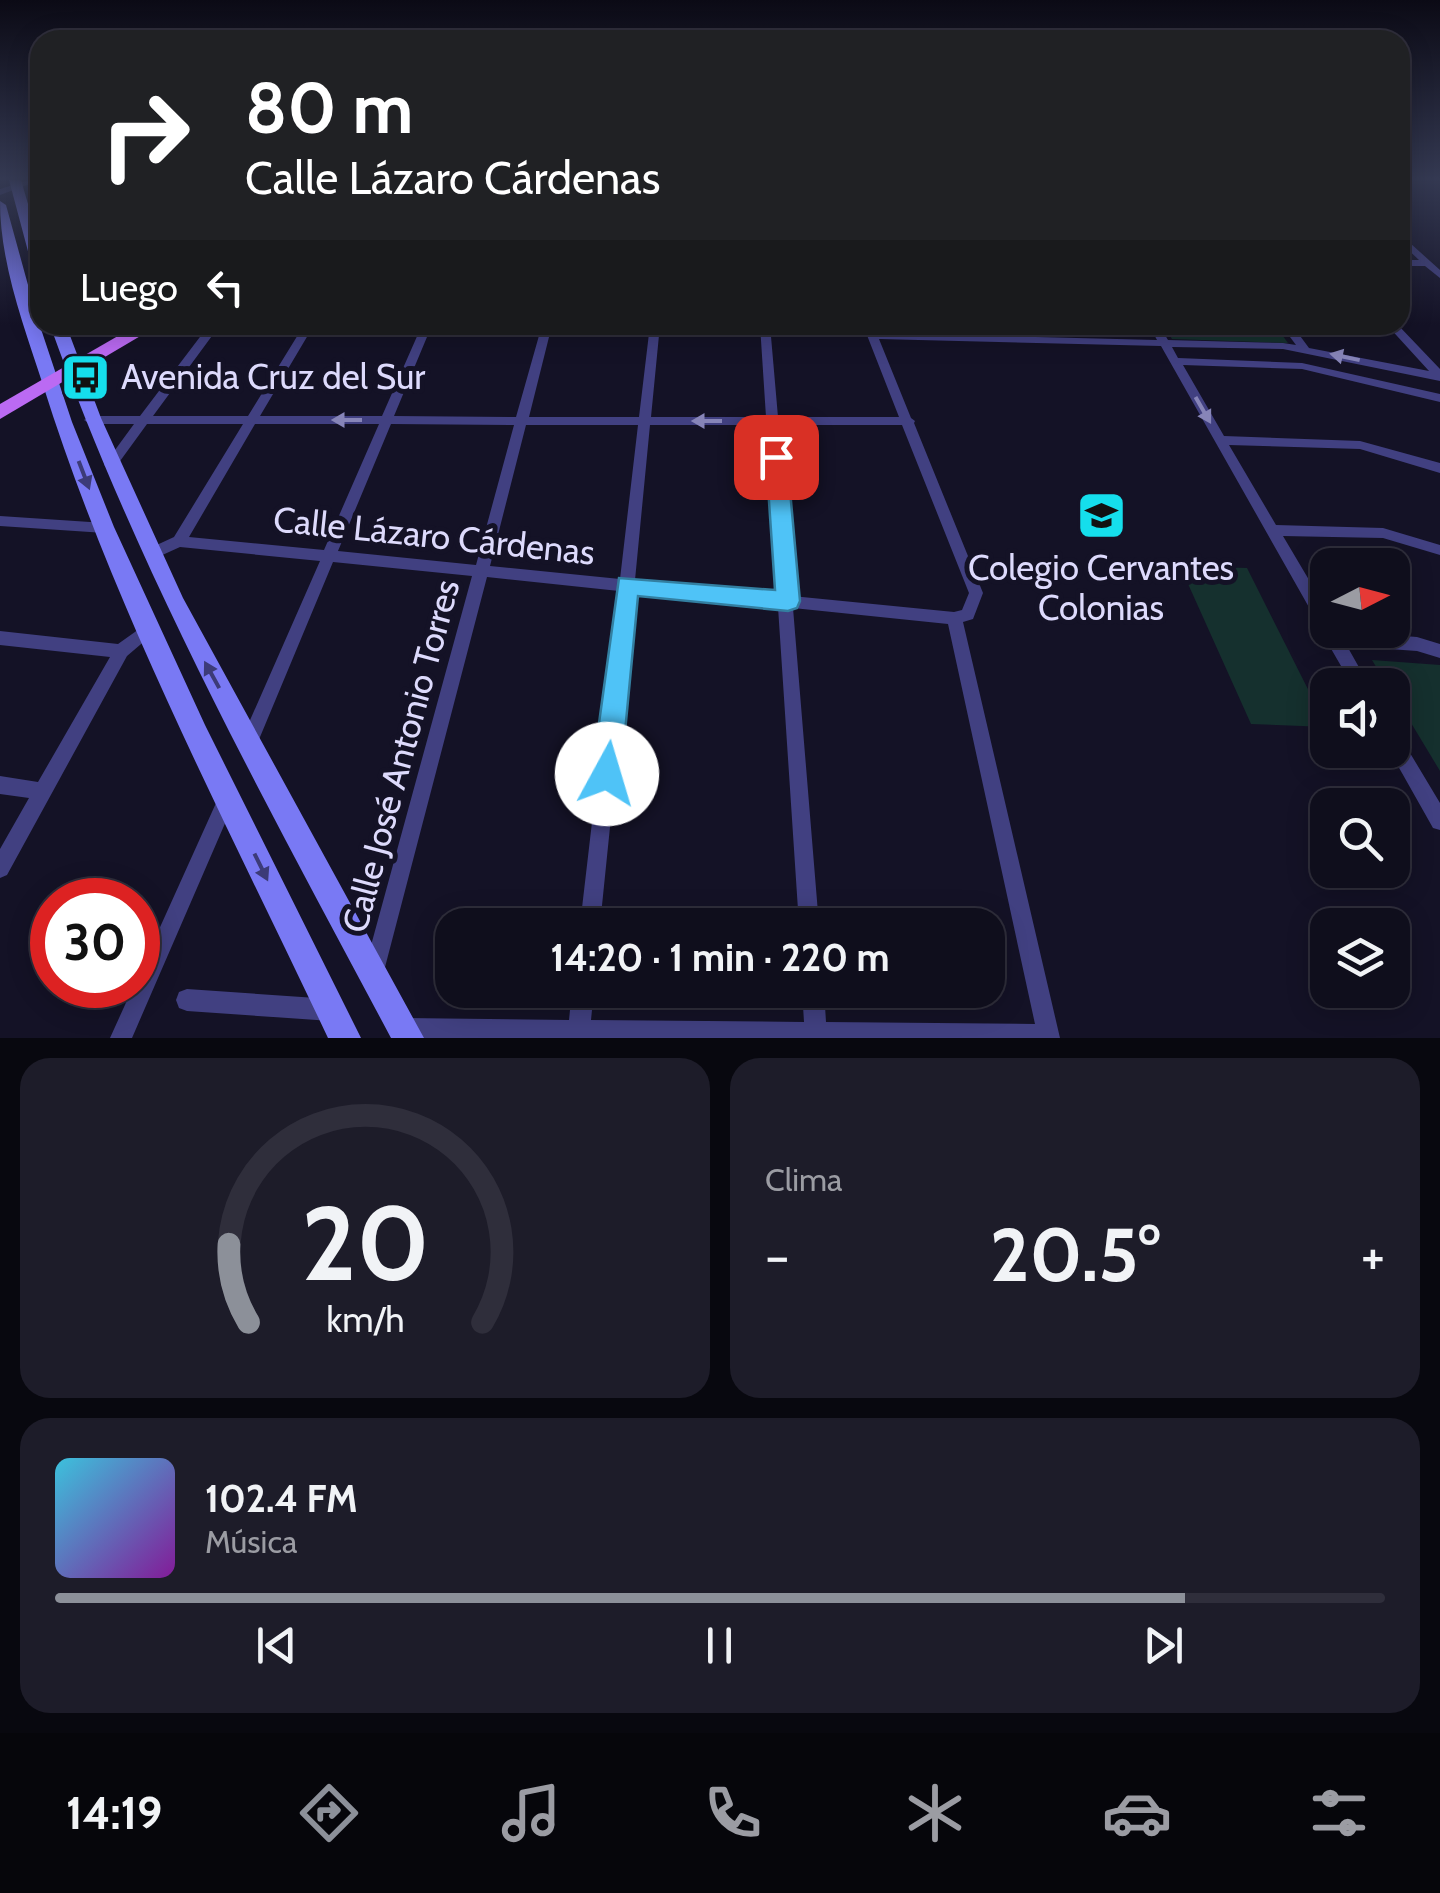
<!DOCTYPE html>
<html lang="es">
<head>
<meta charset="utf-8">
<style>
  body { margin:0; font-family:Cabin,sans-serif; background:#1d1c29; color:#f1f3f6; height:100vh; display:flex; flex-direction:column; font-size:38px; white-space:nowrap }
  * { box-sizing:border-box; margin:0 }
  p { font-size:32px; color:#9b9ca3 }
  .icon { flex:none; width:55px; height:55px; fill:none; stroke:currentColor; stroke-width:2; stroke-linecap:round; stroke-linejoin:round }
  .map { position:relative; height:1038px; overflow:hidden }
  .sheet { display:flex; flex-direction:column; gap:20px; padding:20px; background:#08080f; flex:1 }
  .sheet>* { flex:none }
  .banner { position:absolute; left:30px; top:30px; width:1380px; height:305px; border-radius:30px; box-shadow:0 5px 25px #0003,0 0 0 2px #2f2e3b; background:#202124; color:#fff; overflow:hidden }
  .needle { width:65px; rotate:84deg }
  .fabs { position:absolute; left:1310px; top:548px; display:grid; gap:20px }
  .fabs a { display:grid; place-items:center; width:100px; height:100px; border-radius:20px; background:#0f0e1c; box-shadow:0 5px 25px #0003,0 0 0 2px #2f2e3b; font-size:50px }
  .speed { position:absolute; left:30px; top:878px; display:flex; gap:20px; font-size:50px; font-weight:700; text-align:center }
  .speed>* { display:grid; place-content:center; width:130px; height:130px; border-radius:50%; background:#0f0e1c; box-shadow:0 5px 25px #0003,0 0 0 2px #2f2e3b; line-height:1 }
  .speed .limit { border:15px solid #d22; background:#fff; color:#111 }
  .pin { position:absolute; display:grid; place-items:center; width:85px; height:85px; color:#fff; margin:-42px; border-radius:20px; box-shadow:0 5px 15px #0006 }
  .me { position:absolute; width:110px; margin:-55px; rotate:6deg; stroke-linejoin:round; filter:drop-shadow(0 0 8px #0008) }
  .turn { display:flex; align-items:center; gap:35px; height:210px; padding:0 50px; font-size:45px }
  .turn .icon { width:130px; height:130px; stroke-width:2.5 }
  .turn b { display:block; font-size:70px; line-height:85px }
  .then { display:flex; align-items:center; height:95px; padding:0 50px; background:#0003; gap:20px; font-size:38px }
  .big { font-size:75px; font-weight:700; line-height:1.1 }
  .sheet .tile { flex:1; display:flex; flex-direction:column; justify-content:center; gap:15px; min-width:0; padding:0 35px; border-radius:30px; background:#1d1c29 }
  .sheet .dial { align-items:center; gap:0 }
  .dial svg { height:260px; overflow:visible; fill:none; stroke:#2f2e3b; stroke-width:7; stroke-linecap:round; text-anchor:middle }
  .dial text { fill:#f1f3f6; stroke:none }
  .song { display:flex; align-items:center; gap:30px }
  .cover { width:120px; height:120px; border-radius:15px; background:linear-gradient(135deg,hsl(190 70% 55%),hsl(290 70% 35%)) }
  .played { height:10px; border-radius:5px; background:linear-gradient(90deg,#8c9099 85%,#2f2e3b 85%) }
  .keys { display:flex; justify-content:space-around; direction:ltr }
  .heat { display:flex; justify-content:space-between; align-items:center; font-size:55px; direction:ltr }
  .sheet .tiles { flex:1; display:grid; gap:20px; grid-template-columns:1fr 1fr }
  .tile:last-child { grid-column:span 2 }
  .trip { position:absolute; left:435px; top:908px; width:570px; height:100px; border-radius:30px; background:#0f0e1c; box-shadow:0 5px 25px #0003,0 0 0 2px #2f2e3b; font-weight:700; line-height:100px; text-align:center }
  .menu { display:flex; height:160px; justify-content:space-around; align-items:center; background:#06060b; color:#9b9ca3 }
  .menu .icon { width:70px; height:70px }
  .menu .selected { color:#8c9099 }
  .menu b { font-size:45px; color:#f1f3f6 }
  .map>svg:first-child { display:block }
</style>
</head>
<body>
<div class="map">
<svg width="1440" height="1038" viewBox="0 0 1440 1038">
  <rect width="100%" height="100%" fill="#141226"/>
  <path fill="#15302e" d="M 1164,325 L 1275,325 L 1288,343 L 1172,339 Z
    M 1180,566 L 1247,568 L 1327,727 L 1251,724 Z
    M 1372,660 L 1440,665 L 1440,771 L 1393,693 L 1392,685 L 1387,685 Z"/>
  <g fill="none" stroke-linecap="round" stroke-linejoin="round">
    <path fill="#414081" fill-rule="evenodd" d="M 29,180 L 40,180 L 0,195 L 0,189 Z
      M 1400,234 L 1440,270 L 1440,278 L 1425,266 L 1400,266 L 1400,260 L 1419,260 L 1400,242 Z
      M 209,325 L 220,325 L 153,416 L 248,416 L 304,325 L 314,325 L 260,416 L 382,416 L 422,325 L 432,325 L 394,416 L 516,417 L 542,325 L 552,325 L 529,417 L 639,417 L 650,325 L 660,325 L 651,417 L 766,417 L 760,325 L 770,325 L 778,417 L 899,417 L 863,325 L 873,325 L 877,333 L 1157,340 L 1149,325 L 1159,325 L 1168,340 L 1283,343 L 1296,345 L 1281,325 L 1292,325 L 1309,348 L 1429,371 L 1387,325 L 1398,325 L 1440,369 L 1440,381 L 1283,349 L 1172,347 L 1178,358 L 1302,363 L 1440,394 L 1440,402 L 1302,369 L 1183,365 L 1224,436 L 1360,441 L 1440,463 L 1440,473 L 1360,449 L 1229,445 L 1276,525 L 1383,528 L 1440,545 L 1440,555 L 1383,538 L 1283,536 L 1328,612 L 1328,630 L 1417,637 L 1440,644 L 1440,658 L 1417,651 L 1347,646 L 1369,685 L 1352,685 L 1326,640 L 1325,633 L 1323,632 L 1161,346 L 879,339 L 911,418 L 915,421 L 914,423 L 983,593 L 973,619 L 963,622 L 1060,1038 L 399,1038 L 396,1037 L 393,1029 L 396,1021 L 404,1018 L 569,1020 L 572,990 L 594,990 L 591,1020 L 804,1022 L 802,990 L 824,990 L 826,1022 L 1035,1024 L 948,624 L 793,608 L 819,925 L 799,925 L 778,607 L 634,592 L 600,925 L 580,925 L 619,591 L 487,577 L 384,971 L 381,978 L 374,981 L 367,978 L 364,971 L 472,576 L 333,562 L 255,749 L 249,751 L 243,749 L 240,743 L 320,561 L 180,547 L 158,557 L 148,557 L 146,553 L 148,549 L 174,537 L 243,424 L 147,424 L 115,468 L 110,469 L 104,465 L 134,424 L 90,424 L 84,420 L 90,416 L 140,416 ZM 255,424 L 379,424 L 324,550 L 189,537 ZM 391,424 L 514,425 L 476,565 L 338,551 ZM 526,425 L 638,425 L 620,579 L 490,566 ZM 650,425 L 766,425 L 777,594 L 635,580 ZM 778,425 L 902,425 L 969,593 L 962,610 L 954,612 L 792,596 Z
      M 0,516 L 105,523 L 110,524 L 112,528 L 110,532 L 105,533 L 0,526 Z
      M 149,622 L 154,623 L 157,628 L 154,633 L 127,656 L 7,875 L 0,878 L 0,849 L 29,798 L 0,794 L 0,776 L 38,782 L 110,657 L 0,645 L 0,631 L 118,644 Z
      M 1392,731 L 1398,733 L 1440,803 L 1440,830 L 1433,828 L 1389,750 L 1392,750 Z
      M 227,789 L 233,792 L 236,798 L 132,1038 L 110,1038 L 134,985 L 138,985 L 138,976 L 221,792 Z
      M 187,989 L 331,999 L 339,1002 L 342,1010 L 339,1018 L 331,1021 L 187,1011 L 179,1008 L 176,1000 L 179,992 Z"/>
    <path fill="#7979f4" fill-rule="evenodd" d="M 9,180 L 21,180 L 40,245 L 40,274 L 33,270 Z
      M 0,201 L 6,205 L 36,314 L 72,422 L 114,527 L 205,725 L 361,1038 L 328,1038 C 227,824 114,611 43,385 C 24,326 0,264 0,201 Z
      M 50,325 L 66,325 L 101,418 L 183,598 L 424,1038 L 391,1038 C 266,803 140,577 50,325 Z"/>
    <path fill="#bb6af3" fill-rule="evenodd" d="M 137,325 L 159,325 L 0,419 L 0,404 Z"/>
  </g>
  <defs><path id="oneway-solid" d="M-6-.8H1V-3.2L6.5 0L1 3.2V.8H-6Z" transform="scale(2.5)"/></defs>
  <g fill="#8785b8">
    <use href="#oneway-solid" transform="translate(1345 357) rotate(-168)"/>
    <use href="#oneway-solid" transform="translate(1203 410) rotate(60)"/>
    <use href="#oneway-solid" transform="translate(347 420) rotate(-180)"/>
    <use href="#oneway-solid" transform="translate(707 421) rotate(-180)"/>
  </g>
  <g fill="#3c3b78">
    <use href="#oneway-solid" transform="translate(84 475) rotate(69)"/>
    <use href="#oneway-solid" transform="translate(212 675) rotate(-119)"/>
    <use href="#oneway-solid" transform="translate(261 867) rotate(64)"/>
  </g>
  <linearGradient id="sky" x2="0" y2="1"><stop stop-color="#0b0a15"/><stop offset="0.55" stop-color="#343952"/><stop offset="1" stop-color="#343952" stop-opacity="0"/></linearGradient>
  <rect width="1440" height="325" fill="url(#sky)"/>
  <path fill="#4fc3f7" stroke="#337fa1" stroke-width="2.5" d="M 776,449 L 787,457 L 800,601 L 797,608 L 788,611 L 638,596 L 621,774 L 617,784 L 607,788 L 596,784 L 592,774 L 619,578 L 775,590 L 766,457 Z"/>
  <defs>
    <symbol id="bus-square" viewBox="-11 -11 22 22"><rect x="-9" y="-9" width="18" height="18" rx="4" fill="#15deec" stroke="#141226"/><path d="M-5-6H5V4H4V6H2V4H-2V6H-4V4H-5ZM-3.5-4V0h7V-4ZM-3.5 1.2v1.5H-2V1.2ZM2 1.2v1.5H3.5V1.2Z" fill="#111"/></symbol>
    <symbol id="school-square" viewBox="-11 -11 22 22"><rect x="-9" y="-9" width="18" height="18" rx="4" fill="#15deec" stroke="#141226"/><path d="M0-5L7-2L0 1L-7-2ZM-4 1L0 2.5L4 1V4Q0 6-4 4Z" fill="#111"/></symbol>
  </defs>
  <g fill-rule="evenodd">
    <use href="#bus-square" x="58" y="350" width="55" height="55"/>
    <use href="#school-square" x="1074" y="488" width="55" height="55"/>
  </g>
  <g text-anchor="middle" stroke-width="10" stroke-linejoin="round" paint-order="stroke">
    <g font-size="35" fill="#dddafc" stroke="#141226" text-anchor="start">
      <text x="121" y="389">Avenida Cruz del Sur</text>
      <text x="1101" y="580" text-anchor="middle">Colegio Cervantes<tspan x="1101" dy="40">Colonias</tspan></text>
    </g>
    <g font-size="35" fill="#dddafc" stroke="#141226">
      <text transform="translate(434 536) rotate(6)" y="12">Calle Lázaro Cárdenas</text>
      <text transform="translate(401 756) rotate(-75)" y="12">Calle José Antonio Torres</text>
    </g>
  </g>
</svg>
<div class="fabs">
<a><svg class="needle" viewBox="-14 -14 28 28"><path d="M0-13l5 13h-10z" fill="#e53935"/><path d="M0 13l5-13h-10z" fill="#9b9ca3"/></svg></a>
<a><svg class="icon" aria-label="sound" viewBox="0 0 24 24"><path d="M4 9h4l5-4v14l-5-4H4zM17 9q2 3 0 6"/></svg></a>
<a><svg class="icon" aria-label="search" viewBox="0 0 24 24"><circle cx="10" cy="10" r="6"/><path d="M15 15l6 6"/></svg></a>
<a><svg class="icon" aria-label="layers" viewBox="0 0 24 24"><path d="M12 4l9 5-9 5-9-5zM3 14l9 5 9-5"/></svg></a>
</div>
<div class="speed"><div class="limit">30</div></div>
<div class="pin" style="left:776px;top:457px;background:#d93025"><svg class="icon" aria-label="arrive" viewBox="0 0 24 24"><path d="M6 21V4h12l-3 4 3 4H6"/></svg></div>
<svg class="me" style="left:607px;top:774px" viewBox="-20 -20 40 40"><circle r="19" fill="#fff"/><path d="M0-13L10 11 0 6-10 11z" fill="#4fc3f7"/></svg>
<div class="trip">14:20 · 1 min · 220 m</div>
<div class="banner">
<div class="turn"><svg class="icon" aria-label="right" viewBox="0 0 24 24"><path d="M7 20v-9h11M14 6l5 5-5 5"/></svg><div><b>80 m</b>Calle Lázaro Cárdenas</div></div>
<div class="then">Luego<svg class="icon" aria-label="left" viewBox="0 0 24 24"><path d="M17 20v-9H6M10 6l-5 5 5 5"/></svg></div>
</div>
</div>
<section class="sheet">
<div class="tiles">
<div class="tile dial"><svg viewBox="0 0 100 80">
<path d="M14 69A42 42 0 1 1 86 69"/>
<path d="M14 69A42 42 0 0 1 8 45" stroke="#8c9099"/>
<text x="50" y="56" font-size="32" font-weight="700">20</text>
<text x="50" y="72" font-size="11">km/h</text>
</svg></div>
<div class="tile"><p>Clima</p>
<div class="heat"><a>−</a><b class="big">20.5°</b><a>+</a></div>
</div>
<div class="tile">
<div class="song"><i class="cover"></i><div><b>102.4 FM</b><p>Música</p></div></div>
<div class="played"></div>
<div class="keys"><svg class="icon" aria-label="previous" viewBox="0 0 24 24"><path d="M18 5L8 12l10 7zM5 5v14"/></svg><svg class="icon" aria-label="pause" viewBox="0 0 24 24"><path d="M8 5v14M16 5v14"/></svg><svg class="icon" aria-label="next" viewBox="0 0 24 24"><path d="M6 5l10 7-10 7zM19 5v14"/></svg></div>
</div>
</div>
</section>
<nav class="menu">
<b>14:19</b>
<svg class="icon selected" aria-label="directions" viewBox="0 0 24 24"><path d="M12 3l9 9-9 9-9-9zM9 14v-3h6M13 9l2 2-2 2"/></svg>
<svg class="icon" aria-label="music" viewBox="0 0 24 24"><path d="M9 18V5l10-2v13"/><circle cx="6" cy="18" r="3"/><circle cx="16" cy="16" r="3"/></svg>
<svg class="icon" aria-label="phone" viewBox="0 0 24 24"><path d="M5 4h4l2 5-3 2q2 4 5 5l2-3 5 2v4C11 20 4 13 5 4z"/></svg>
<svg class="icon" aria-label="climate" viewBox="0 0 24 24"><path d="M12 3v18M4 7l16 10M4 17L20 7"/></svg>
<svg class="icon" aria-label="car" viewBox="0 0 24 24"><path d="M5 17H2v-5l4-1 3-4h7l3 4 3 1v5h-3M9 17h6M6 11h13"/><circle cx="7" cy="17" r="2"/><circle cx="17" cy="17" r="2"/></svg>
<svg class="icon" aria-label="filters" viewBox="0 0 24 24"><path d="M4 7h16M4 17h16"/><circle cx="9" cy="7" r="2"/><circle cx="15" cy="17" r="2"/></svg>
</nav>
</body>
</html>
